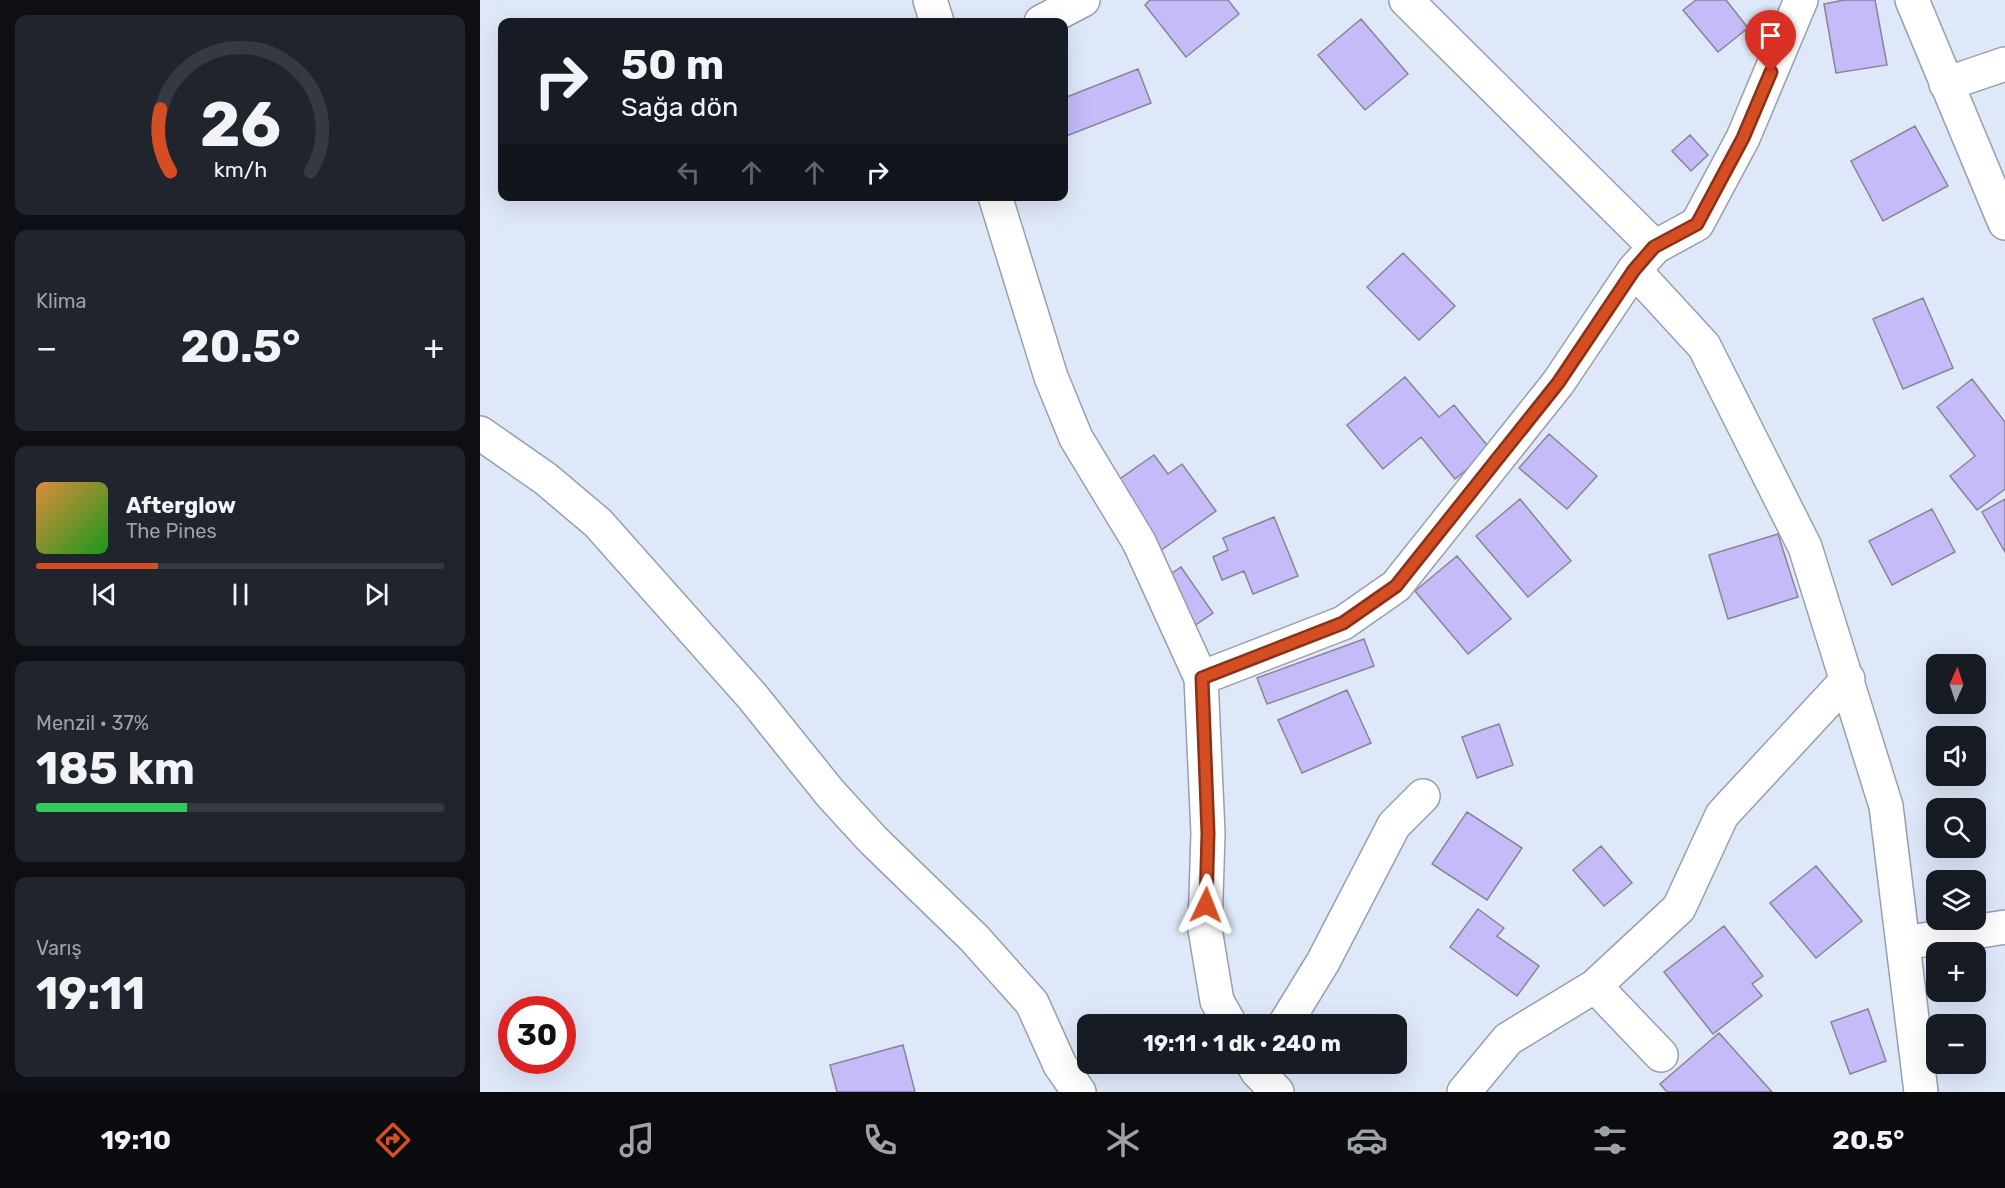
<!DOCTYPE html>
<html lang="tr">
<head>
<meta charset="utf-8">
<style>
  body { margin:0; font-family:Rubik,sans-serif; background:#20242c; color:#f1f3f6; height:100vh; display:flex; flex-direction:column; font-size:22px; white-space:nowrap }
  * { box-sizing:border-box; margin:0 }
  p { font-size:20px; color:#9ea1a6 }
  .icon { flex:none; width:33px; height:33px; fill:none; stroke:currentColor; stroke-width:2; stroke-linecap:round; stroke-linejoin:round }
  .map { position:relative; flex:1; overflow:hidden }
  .drawer { display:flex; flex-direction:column; gap:15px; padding:15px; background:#0d0f14; width:480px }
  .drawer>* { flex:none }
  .top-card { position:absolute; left:18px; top:18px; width:570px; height:183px; border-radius:12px; box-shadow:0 6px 24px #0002; background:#171b24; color:#f1f3f6; overflow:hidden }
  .needle { width:39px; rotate:3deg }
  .fabs { position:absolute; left:1446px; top:654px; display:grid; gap:12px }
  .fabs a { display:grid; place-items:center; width:60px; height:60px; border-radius:12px; background:#171b24; box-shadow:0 6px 24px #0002; font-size:30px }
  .speed { position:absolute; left:18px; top:996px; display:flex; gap:12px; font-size:30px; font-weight:700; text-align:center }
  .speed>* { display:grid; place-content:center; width:78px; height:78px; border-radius:50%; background:#171b24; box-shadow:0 6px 24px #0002; line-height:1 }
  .speed .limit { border:9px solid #d22; background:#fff; color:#111 }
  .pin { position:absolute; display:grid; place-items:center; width:51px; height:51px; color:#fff; margin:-62px -26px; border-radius:50% 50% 50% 0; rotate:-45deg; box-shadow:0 0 6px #0007 }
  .pin .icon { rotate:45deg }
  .me { position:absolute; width:66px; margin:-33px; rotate:2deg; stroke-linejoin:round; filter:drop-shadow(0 0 4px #0008) }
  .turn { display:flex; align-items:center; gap:21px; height:126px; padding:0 24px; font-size:27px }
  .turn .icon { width:78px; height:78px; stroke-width:2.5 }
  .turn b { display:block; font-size:42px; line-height:51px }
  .lanes { display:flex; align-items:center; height:57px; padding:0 24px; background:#0003; justify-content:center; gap:30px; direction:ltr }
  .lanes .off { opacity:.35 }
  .big { font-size:45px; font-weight:700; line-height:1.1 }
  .drawer .widget { flex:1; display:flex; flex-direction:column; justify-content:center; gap:9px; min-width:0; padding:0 21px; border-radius:12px; background:#20242c }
  .drawer .dial { align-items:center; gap:0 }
  .dial svg { height:156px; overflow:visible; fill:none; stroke:#363941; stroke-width:7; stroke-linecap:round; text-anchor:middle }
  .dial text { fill:#f1f3f6; stroke:none }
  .song { display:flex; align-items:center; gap:18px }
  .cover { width:72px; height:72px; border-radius:9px; background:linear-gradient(135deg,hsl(30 70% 55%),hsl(120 70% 35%)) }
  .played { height:6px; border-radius:3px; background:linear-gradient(90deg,#d54d23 30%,#363941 30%) }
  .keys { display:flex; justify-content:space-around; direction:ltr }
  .heat { display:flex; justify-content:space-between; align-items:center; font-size:33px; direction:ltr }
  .charge { height:9px; border-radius:4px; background:linear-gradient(90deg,#34c759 37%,#363941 0) }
  .trip { position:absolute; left:597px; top:1014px; width:330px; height:60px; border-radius:12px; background:#171b24; box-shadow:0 6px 24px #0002; font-weight:700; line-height:60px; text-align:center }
  .tabs { display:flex; height:96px; justify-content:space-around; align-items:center; background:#090b0e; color:#9ea1a6 }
  .tabs .icon { width:42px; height:42px }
  .tabs .selected { color:#d54d23 }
  .tabs b { font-size:27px; color:#f1f3f6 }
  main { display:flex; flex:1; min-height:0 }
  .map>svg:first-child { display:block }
</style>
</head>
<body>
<main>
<section class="drawer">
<div class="widget dial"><svg viewBox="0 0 100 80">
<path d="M14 69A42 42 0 1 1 86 69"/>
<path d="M14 69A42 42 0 0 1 9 37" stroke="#d54d23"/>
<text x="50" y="56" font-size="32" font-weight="700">26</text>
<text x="50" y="72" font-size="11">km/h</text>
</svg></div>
<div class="widget"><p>Klima</p>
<div class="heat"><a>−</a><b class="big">20.5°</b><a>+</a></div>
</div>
<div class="widget">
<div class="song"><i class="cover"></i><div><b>Afterglow</b><p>The Pines</p></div></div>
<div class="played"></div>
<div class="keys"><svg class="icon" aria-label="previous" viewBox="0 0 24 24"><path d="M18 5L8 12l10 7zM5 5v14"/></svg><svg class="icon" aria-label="pause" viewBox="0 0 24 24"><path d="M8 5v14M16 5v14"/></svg><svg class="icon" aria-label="next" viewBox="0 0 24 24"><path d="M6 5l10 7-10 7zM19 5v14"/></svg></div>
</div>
<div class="widget"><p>Menzil · 37%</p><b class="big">185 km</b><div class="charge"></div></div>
<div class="widget"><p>Varış</p><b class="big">19:11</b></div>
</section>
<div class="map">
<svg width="1525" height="1092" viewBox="0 0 1525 1092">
  <rect width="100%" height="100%" fill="#dfe8f9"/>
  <path fill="#c4bbf8" stroke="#878596" stroke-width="1.5" d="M 670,0 L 748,0 L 759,14 L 706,57 L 665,5 Z
    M 1216,0 L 1246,0 L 1268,28 L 1238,52 L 1203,10 Z
    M 1364,0 L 1395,0 L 1407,65 L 1356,73 L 1344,4 Z
    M 881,19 L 928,74 L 885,110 L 838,55 Z
    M 658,69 L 671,103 L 584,137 L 584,98 Z
    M 1435,126 L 1468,186 L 1403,221 L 1371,161 Z
    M 1210,135 L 1228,155 L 1211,171 L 1192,151 Z
    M 923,253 L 975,306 L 939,340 L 887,287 Z
    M 1443,298 L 1473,368 L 1423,389 L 1393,319 Z
    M 925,377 L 959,417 L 974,405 L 1011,450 L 975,479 L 941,437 L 903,469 L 867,425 Z
    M 1492,379 L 1525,422 L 1525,489 L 1497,510 L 1470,476 L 1495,456 L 1457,407 Z
    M 1069,434 L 1117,476 L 1087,509 L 1039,468 Z
    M 674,455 L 688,474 L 702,464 L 736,511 L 680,551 L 631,485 Z
    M 1040,499 L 1091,561 L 1048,597 L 996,536 Z
    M 1525,499 L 1525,552 L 1502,512 Z
    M 1452,509 L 1475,552 L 1412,585 L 1389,541 Z
    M 794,517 L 818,576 L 773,594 L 764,571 L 742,580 L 733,557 L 748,550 L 743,538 Z
    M 1298,534 L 1318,597 L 1248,619 L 1229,555 Z
    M 977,556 L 1031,619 L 988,654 L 935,591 Z
    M 701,567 L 733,613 L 714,626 L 682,580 Z
    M 884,639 L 894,666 L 787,704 L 777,678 Z
    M 867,690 L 891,743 L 822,773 L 798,720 Z
    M 1019,724 L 1033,765 L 997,778 L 982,737 Z
    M 987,812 L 1042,848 L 1007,900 L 952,864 Z
    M 1121,846 L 1152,883 L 1124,906 L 1093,870 Z
    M 1336,866 L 1382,921 L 1336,958 L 1290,903 Z
    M 998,909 L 1024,928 L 1017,936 L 1059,966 L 1037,996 L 970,947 Z
    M 1244,926 L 1283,976 L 1272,984 L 1282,996 L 1233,1034 L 1184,972 Z
    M 1388,1009 L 1406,1061 L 1370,1074 L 1351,1022 Z
    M 1239,1033 L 1292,1092 L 1187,1092 L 1180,1084 Z
    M 423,1045 L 435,1092 L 357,1092 L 350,1065 Z"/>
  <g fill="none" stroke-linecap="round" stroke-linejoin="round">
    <defs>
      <path id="minor" d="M 450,0 L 457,22
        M 926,0 L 1175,247
        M 1432,0 L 1525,223
        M 561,22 L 603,0
        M 1466,84 L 1525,64
        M 515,196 L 571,377 L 596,438 L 659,542 L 721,678 L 728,833 L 725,929 L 737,1001 L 750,1024
        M 1154,270 L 1224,346 L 1325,547 L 1406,806 L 1441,1092
        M 0,433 L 66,479 L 118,523 L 272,696 L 350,793 L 393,840 L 494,938 L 552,1003 L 580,1065 L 599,1092
        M 721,678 L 863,623 L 916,586 L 1078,383 L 1154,270 L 1175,247 L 1217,224 L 1263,138 L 1321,0
        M 1424,943 L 1525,927
        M 1115,986 L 1181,1055
        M 805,1024 L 843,962 L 914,825 L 943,796
        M 773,1064 L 777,1071 L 797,1092
        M 984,1092 L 1028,1039 L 1115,986 L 1199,908 L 1242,815 L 1368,679"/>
    </defs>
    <use href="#minor" stroke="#979faf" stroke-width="36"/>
    <use href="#minor" stroke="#fff" stroke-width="33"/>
  </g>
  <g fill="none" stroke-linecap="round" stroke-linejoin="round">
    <defs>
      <path id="route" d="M 726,905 L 728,833 L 722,678 L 863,623 L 916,586 L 1078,383 L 1154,270 L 1174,247 L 1217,224 L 1263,138 L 1291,72"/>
    </defs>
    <use href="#route" stroke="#8a3217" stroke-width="15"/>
    <use href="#route" stroke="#d54d23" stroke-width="10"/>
  </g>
</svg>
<div class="fabs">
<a><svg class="needle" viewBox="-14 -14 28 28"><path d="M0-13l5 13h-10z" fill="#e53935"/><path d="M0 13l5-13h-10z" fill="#9ea1a6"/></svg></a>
<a><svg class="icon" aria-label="sound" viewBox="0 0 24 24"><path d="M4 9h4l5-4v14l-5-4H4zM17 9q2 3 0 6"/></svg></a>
<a><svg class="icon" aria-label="search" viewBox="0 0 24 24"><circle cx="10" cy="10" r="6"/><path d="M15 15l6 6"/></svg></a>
<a><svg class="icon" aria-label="layers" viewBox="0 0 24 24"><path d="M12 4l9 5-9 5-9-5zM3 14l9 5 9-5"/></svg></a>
<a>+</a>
<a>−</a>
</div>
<div class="speed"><div class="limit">30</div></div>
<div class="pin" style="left:1291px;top:72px;background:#d93025"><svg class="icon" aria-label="arrive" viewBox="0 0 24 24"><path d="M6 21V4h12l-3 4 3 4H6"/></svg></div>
<svg class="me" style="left:726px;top:905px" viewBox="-20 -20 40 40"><path d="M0-17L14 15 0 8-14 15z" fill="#d54d23" stroke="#fff" stroke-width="4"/></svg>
<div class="trip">19:11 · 1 dk · 240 m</div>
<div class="top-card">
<div class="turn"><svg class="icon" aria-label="right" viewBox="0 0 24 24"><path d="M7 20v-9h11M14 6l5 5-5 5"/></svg><div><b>50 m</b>Sağa dön</div></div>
<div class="lanes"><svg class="icon off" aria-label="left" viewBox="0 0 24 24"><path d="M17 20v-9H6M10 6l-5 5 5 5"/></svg><svg class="icon off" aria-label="ahead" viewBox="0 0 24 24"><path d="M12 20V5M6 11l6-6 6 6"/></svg><svg class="icon off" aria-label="ahead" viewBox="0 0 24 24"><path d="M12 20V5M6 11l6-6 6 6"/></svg><svg class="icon" aria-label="right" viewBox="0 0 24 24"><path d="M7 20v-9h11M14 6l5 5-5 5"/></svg></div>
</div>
</div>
</main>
<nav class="tabs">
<b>19:10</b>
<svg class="icon selected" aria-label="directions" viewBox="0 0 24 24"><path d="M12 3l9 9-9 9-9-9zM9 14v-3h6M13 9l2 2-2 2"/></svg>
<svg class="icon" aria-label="music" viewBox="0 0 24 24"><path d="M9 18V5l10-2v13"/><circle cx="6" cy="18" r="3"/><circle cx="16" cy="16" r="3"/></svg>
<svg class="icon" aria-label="phone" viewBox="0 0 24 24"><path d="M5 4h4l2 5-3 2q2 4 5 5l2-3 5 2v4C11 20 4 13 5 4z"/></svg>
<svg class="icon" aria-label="climate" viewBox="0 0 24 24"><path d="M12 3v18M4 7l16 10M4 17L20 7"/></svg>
<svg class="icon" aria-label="car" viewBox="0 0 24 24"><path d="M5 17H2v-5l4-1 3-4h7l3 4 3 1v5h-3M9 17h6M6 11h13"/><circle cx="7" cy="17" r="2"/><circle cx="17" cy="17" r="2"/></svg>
<svg class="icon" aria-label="filters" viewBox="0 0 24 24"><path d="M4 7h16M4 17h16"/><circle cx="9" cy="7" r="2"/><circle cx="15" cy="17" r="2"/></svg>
<b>20.5°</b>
</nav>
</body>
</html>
